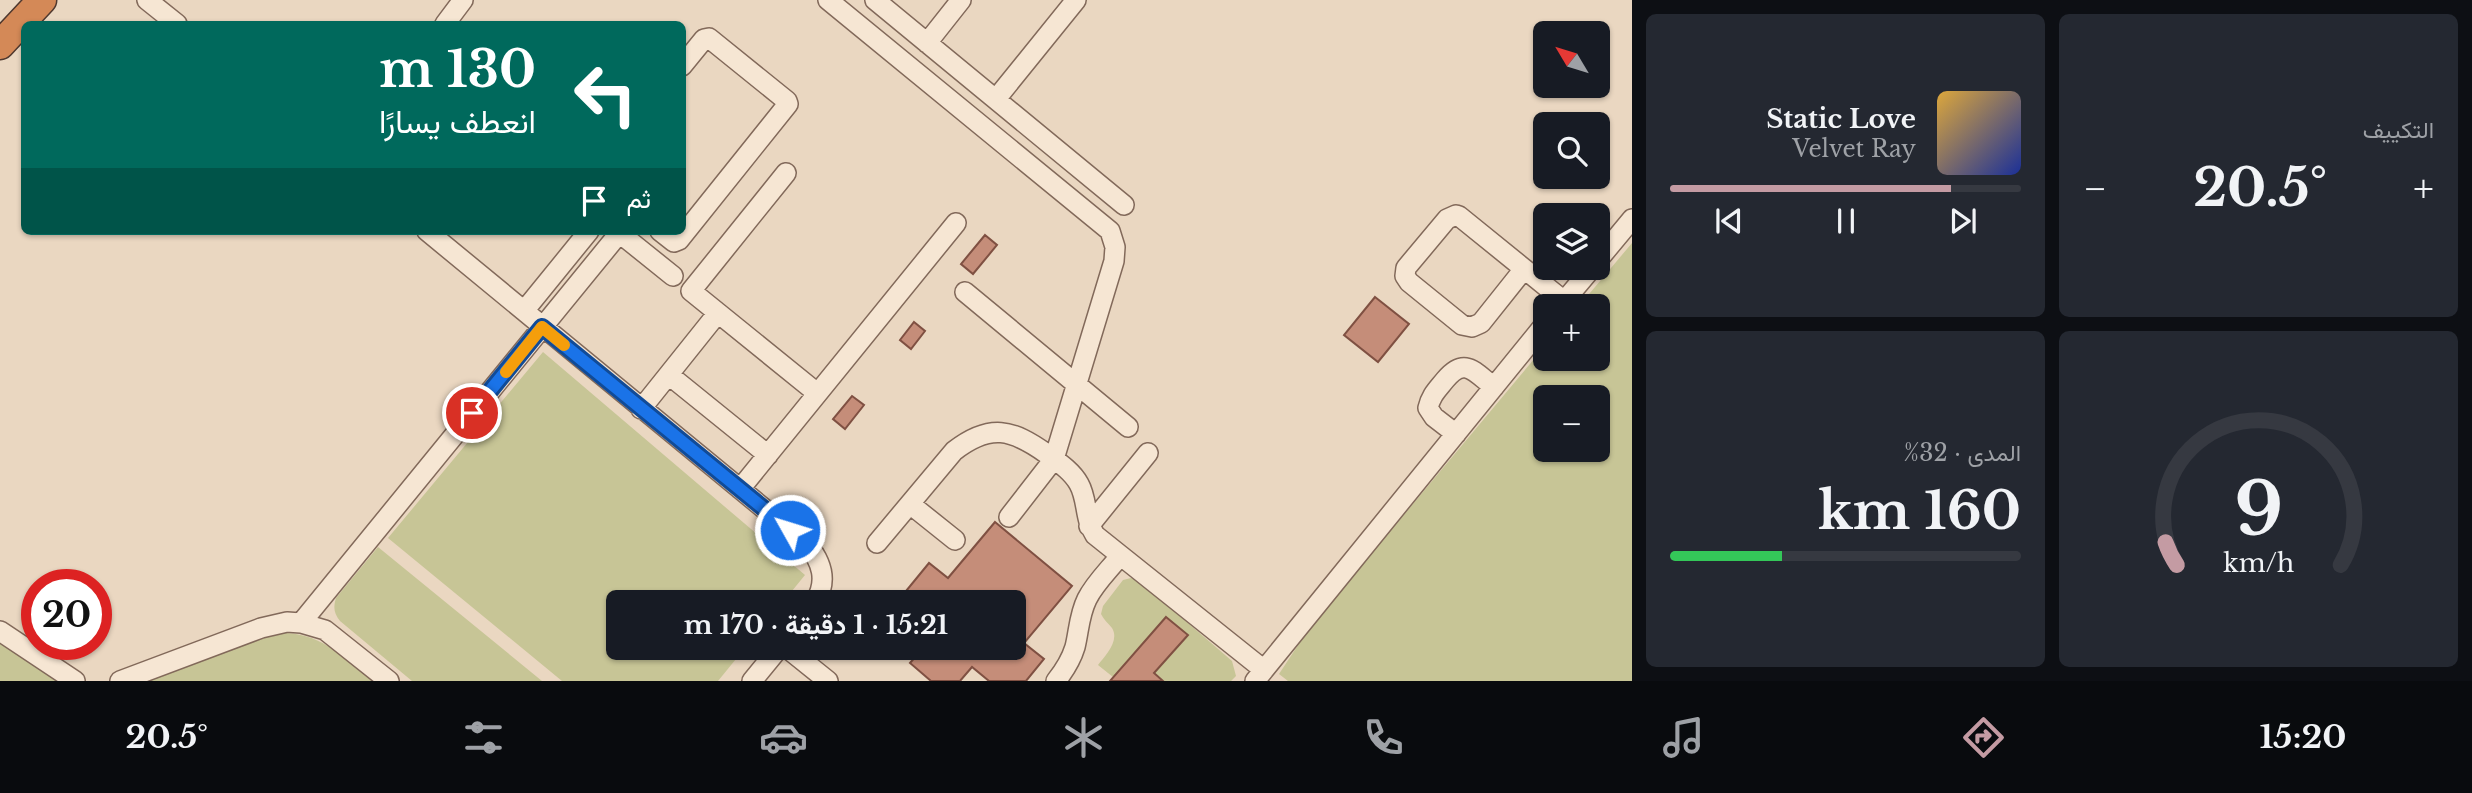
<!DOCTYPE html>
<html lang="ar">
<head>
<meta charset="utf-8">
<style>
  body { margin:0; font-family:"Libre Baskerville",Vazirmatn,serif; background:#242831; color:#f1f3f6; direction:rtl; height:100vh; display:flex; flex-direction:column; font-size:26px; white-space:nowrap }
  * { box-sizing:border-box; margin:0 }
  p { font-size:23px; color:#9ea1a6 }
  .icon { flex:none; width:38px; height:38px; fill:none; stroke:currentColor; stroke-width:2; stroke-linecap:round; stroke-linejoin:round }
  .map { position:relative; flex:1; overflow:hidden; direction:ltr }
  .drawer { display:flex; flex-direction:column; gap:14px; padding:14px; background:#0d0f14; width:840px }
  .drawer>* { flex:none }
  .top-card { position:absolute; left:21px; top:21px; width:665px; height:214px; border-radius:10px; box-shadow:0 2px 5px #0004; direction:rtl; background:#00695c; color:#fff; overflow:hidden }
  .needle { width:46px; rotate:308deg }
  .buttons { position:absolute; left:1533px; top:21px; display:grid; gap:14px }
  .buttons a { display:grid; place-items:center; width:77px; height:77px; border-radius:10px; background:#171b24; box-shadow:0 2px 5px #0004; font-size:35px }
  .speed { position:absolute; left:21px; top:569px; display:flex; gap:14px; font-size:35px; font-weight:700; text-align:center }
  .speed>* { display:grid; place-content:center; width:91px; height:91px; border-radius:50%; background:#171b24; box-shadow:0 2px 5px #0004; line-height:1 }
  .speed .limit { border:10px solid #d22; background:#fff; color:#111 }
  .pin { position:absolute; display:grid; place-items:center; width:60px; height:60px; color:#fff; margin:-30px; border:4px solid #fff; border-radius:50%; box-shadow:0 2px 7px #0007 }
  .me { position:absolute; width:77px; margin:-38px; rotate:309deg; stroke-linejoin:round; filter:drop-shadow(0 0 5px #0008) }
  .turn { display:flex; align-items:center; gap:24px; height:147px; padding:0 35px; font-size:32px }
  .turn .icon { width:91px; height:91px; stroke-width:2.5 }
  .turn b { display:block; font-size:49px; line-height:60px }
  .then { display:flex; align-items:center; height:66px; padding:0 35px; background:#0003; gap:14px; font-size:26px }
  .big { font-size:52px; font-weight:700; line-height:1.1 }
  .drawer .tile { flex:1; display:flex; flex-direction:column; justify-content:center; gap:10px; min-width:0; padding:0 24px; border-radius:10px; background:#242831 }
  .drawer .dial { align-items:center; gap:0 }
  .dial svg { height:182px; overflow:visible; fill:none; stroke:#363941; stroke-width:7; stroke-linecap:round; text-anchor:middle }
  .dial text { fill:#f1f3f6; stroke:none }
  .song { display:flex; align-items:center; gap:21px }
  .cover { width:84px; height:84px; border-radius:10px; background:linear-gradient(135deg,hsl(40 70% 55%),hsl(230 70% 35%)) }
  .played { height:7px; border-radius:4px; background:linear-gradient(90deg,#c49ba3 80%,#363941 80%) }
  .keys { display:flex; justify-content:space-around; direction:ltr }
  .heat { display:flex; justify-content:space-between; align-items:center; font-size:38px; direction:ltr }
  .charge { height:10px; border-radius:5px; background:linear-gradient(90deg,#34c759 32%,#363941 0) }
  .drawer .tiles { flex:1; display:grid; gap:14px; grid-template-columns:repeat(2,1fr) }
  .trip { position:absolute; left:606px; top:590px; width:420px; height:70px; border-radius:10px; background:#171b24; box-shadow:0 2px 5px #0004; font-weight:700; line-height:70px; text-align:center; direction:rtl }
  .menu { display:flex; height:112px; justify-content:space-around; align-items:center; background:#090b0e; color:#9ea1a6 }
  .menu .icon { width:49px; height:49px }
  .menu .on { color:#c49ba3 }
  .menu b { font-size:32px; color:#f1f3f6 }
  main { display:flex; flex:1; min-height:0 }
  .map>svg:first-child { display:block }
</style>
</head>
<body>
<main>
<section class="drawer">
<div class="tiles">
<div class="tile"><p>التكييف</p>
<div class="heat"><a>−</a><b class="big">20.5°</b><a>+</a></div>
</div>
<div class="tile">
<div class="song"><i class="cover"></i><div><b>Static Love</b><p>Velvet Ray</p></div></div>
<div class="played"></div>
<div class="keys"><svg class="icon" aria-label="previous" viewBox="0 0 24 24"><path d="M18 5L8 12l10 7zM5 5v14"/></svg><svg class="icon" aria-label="pause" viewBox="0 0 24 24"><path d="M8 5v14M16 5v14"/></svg><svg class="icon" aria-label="next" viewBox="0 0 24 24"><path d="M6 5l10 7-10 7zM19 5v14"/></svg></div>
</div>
<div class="tile dial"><svg viewBox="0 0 100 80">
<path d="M14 69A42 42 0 1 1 86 69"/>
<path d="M14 69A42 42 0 0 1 9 59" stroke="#c49ba3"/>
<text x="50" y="56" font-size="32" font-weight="700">9</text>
<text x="50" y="72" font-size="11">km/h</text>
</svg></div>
<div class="tile"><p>المدى · 32%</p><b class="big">160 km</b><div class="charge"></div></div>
</div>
</section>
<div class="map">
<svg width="1632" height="681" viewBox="0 0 1632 681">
  <rect width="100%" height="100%" fill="#ead7c1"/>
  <path fill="#c7c596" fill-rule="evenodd" d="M 1632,243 L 1632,681 L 1288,681 L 1279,674 L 1310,627 L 1545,346 L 1545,359 L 1598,359 L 1598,306 L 1579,306 ZM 1545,397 L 1598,397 L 1598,450 L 1545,450 Z
    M 543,352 L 805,575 L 783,602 L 618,602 L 618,648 L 745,648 L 718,681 L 562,681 L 388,538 Z
    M 378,547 L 542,681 L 412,681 L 340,621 C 334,613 333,608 336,598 Z
    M 1131,578 L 1138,580 L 1232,661 L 1236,676 L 1231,681 L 1157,681 L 1159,678 L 1154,673 L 1160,666 L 1138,648 L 1113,677 L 1098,665 C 1105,656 1120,641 1112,628 C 1108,623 1104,620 1101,614 L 1103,606 L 1123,580 ZM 1166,617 L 1188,635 L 1173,653 L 1150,636 Z
    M 286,633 C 324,635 344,658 373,681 L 146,681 L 264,638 Z
    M 0,639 L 62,681 L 0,681 Z"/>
  <path fill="#c58d79" stroke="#7f5042" stroke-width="2" d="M 985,235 L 997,245 L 973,274 L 961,264 Z
    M 1375,297 L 1409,324 L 1378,362 L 1344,335 Z
    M 914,322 L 925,331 L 911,349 L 900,340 Z
    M 852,396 L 864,405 L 845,429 L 833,419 Z
    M 995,522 L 1072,586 L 1024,643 L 1044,659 L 1026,681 L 989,681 L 972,667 L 960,681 L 931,681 L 910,663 L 923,648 L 1013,648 L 1013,602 L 897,602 L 929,563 L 948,578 Z
    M 1166,617 L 1188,635 L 1154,673 L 1163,681 L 1110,681 Z"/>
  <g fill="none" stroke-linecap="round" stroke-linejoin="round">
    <defs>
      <path id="minor" d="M 147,0 L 177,24
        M 828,0 L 1110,231 L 1115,247 L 1114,261 L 1054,459 L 1009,517
        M 875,0 L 1124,205
        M 445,24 L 463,0
        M 927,43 L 961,0
        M 996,99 L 1076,0
        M 786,173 L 691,291 L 817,393
        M 427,231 L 807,544 C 822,562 828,581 815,602
        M 617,231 L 673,276
        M 660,231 L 674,242 L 679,240 L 788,104 L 787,101 L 709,38 L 704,39 L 682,66
        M 1598,260 L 1632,219
        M 1524,269 L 1481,323 L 1472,327 L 1462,325 L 1409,282 L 1405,276 L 1406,268 L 1447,219 L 1456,215 L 1459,216 L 1564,301
        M 965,292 L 1128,427
        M 1560,306 L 1592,268
        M 524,311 L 589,231
        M 669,375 L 768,455
        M 641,409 L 717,314
        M 1456,434 L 1434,417 L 1428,408 C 1431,395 1437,390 1445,380 C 1465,356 1474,372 1494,387
        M 740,489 L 956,223
        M 910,504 L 955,540
        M 1089,526 L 1148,453
        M 877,543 L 954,451 C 990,423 1012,429 1047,454 C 1058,462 1072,471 1079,484 C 1088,500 1084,518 1095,535 L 1264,670
        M 301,623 L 621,231
        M 0,631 L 75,681
        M 787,648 L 828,681
        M 120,681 L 261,628 L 287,622 L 301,623 L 325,630 L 389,681
        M 752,681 L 779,648
        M 1056,681 C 1064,671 1071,660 1075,647 C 1079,631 1079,615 1087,599 C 1095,583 1109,570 1120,556
        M 1255,681 L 1545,324"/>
      <path id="highway" d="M 0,45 L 42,0"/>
    </defs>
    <use href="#minor" stroke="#82695a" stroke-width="22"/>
    <use href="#highway" stroke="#4f382e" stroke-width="31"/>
    <use href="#minor" stroke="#f6e6d3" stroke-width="19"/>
    <use href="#highway" stroke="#d48957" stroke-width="28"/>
  </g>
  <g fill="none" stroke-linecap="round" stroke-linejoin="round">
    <defs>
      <path id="route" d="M 472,413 L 542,327 L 790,530"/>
    </defs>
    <use href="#route" stroke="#114b97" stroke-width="18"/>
    <use href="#route" stroke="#1a73e8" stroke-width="12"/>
    <path stroke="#f59e0b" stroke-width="12" d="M 506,372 L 542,327 L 564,345"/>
  </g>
</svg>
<div class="buttons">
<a><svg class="needle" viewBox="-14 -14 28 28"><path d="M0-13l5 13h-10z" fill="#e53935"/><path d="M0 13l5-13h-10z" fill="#9ea1a6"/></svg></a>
<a><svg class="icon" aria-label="search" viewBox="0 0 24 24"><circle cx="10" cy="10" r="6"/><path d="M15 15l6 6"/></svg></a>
<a><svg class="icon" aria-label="layers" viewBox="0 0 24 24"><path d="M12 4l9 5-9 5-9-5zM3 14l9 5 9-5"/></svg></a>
<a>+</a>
<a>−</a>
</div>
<div class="speed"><div class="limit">20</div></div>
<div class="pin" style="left:472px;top:413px;background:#d93025"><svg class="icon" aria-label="arrive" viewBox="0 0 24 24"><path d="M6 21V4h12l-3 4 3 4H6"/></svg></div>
<svg class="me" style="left:790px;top:530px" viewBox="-20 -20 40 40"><circle r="17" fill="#1a73e8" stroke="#fff" stroke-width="3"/><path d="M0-11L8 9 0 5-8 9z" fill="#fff"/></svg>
<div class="trip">15:21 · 1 دقيقة · 170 m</div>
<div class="top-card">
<div class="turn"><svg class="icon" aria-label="left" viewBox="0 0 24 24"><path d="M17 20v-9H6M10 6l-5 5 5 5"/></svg><div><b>130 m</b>انعطف يسارًا</div></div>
<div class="then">ثم<svg class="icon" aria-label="arrive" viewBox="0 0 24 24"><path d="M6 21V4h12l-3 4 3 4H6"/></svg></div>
</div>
</div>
</main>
<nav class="menu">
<b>15:20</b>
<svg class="icon on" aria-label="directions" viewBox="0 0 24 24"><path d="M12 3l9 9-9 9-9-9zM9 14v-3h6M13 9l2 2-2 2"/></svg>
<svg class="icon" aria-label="music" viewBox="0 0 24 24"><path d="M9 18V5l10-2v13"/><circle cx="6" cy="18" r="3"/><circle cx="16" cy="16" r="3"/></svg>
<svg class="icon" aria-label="phone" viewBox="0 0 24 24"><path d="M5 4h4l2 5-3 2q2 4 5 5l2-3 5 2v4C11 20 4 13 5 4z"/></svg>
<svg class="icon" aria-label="climate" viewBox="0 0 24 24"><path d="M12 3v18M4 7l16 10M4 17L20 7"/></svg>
<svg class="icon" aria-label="car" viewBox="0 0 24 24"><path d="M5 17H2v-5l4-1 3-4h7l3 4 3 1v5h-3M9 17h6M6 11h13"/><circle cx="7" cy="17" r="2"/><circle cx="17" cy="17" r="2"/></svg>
<svg class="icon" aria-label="filters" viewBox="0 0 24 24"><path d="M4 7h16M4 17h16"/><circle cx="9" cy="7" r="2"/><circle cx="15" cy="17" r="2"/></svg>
<b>20.5°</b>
</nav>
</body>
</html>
